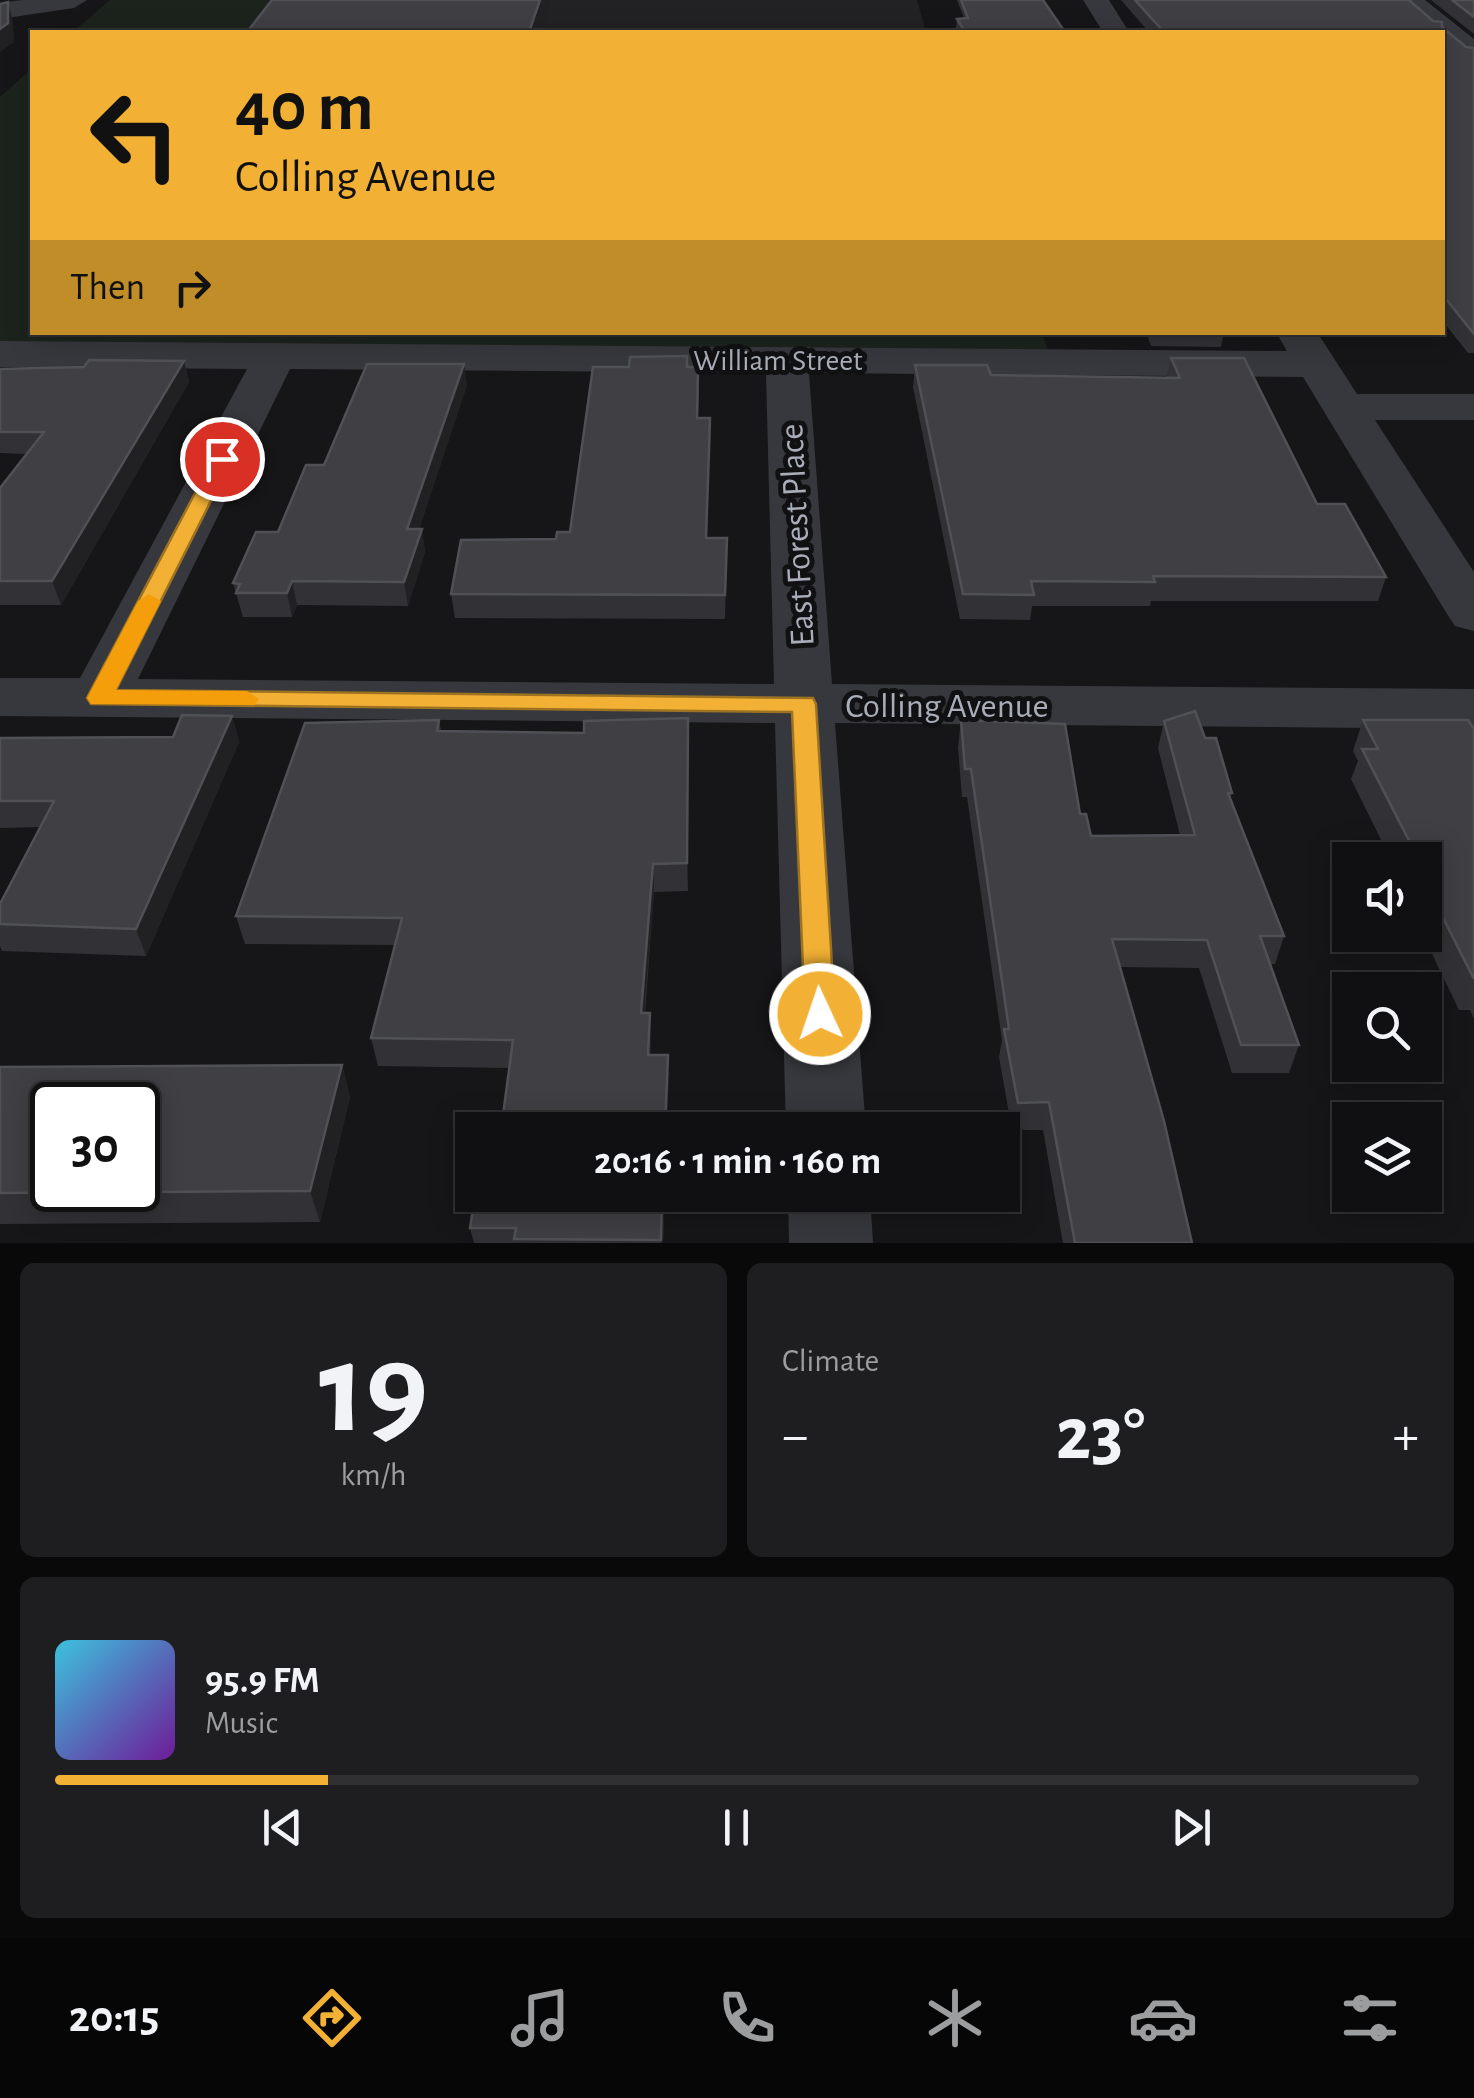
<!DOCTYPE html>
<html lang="en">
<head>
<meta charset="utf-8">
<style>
  body { margin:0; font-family:"Alegreya Sans",sans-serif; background:#1e1e20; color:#f1f3f6; height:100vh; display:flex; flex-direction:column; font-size:38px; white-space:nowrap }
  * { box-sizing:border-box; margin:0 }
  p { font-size:32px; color:#9c9d9f }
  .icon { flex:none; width:55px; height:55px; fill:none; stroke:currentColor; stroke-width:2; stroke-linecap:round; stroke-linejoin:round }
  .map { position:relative; height:1243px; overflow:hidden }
  .side { display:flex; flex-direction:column; gap:20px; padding:20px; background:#09090a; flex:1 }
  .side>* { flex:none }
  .top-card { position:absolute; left:30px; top:30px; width:1415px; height:305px; border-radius:0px; box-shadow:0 5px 25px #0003,0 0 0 2px #303032; background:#f2b134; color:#111; overflow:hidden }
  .tools { position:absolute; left:1332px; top:842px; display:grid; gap:20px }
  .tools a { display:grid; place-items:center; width:110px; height:110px; border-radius:0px; background:#101012; box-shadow:0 5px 25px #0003,0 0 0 2px #303032; font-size:50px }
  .speed { position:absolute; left:30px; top:1082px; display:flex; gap:20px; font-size:50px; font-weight:700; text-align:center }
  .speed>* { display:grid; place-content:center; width:130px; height:130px; border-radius:50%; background:#101012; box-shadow:0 5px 25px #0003,0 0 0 2px #303032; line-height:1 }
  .speed .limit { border:5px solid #111; border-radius:15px; background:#fff; color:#111 }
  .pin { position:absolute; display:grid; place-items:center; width:85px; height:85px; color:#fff; margin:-42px; border:5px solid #fff; border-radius:50%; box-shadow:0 2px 10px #0007 }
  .me { position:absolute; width:110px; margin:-55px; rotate:357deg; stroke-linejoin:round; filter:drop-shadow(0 0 8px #0008) }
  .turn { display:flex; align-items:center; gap:35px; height:210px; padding:0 40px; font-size:45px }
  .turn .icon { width:130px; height:130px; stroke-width:2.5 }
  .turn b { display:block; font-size:70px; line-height:85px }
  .then { display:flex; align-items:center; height:95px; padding:0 40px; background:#0003; gap:20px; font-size:38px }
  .big { font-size:75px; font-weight:700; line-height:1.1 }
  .side .tile { flex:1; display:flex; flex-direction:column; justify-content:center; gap:15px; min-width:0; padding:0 35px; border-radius:15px; background:#1e1e20 }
  .side .dial { align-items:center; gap:0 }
  .dial b { font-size:130px; line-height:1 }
  .song { display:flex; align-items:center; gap:30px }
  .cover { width:120px; height:120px; border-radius:15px; background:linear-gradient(135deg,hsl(190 70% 55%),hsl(280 70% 35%)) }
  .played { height:10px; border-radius:5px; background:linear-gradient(90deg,#f2b134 20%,#303032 20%) }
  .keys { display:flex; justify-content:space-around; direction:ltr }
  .heat { display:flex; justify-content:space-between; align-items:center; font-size:55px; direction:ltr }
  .side .tiles { flex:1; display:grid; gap:20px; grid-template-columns:1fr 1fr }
  .tile:last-child { grid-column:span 2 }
  .trip { position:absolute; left:455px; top:1112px; width:565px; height:100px; border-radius:0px; background:#101012; box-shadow:0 5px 25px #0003,0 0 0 2px #303032; font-weight:700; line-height:100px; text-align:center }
  .tabs { display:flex; height:160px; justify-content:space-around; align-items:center; background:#060607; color:#9c9d9f }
  .tabs .icon { width:70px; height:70px }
  .tabs .current { color:#f2b134 }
  .tabs b { font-size:45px; color:#f1f3f6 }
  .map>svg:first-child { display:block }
</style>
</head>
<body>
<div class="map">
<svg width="1474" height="1243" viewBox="0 0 1474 1243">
  <rect width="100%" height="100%" fill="#161618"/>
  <path fill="#222225" d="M 279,0 L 917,0 L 926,32 L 259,32 Z"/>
  <path fill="#1c231d" d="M 110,0 L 279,0 L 259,32 L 73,32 Z
    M 32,68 L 32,332 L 1041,332 L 1053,362 L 0,355 L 0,97 Z"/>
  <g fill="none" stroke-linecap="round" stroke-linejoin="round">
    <path fill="#37383d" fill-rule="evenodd" d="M 22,0 L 87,0 L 74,8 L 0,19 L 0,3 Z
      M 1083,0 L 1109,0 L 1129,32 L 1103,32 Z
      M 1396,0 L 1425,0 L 1474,39 L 1474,61 L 1464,59 L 1442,41 L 1442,32 L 1432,32 Z
      M 1276,332 L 1317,332 L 1357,394 L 1474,394 L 1474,420 L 1375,420 L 1474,572 L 1474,631 L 1455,626 L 1447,614 L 1303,377 L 809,373 L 832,684 L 1474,689 L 1474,729 L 835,723 L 866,1130 L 786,1130 L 775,723 L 0,716 L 0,678 L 80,678 L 247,369 L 0,367 L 0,341 L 1287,351 ZM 290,369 L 766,373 L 774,684 L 138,679 Z
      M 788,1195 L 870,1195 L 873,1243 L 789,1243 Z"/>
  </g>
  <path fill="#323236" d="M 957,0 L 1043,0 L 1065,32 L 959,32 L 956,28 L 957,19 L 964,18 Z
    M 1121,0 L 1409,0 L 1466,47 L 1474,48 L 1474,353 L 1468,353 L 1442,320 L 1442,32 L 1149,32 Z
    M 1431,0 L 1474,0 L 1474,34 Z
    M 1146,332 L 1224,332 L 1221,347 L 1151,346 Z
    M 1171,358 L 1317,504 L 1386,577 L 1378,601 L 1151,601 L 1150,606 L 1032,606 L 1030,620 L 960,619 L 913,387 L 915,365 L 991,375 L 1166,378 Z
    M 184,361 L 189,382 L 61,605 L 0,605 L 0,489 L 27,454 L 0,453 L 0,369 Z
    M 687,367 L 699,389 L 698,418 L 710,418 L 707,538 L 727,538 L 725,619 L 455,618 L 451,594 L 570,532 Z
    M 467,385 L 419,529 L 422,529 L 425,552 L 408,606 L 297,605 L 292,617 L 243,617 L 233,583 L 278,532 L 324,465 Z
    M 232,716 L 239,742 L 146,956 L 2,951 L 0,946 L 0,904 L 40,827 L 0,828 L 0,738 L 173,737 Z
    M 688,718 L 688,891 L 654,892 L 645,1013 L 651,1041 L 651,1055 L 669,1083 L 509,1068 L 378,1066 L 371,1038 L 394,945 L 245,944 L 236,916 L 439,720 L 441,731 L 584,733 Z
    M 961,720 L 1080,814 L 1091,836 L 1180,835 L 1158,748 L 1164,721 L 1205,738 L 1232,793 L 1230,800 L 1284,936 L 1275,964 L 1270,964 L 1299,1045 L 1289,1073 L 1232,1073 L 1199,968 L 1120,967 L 1192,1243 L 1063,1243 L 1043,1130 L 1012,1130 L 999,1057 L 1002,1040 L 967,797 L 962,797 L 958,747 Z
    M 1363,720 L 1474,729 L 1474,1019 L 1470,1010 L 1459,1010 L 1423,935 L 1425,935 L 1425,860 L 1391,860 L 1351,779 L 1358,761 L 1353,751 Z
    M 342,1065 L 350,1097 L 320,1222 L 0,1224 L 0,1067 Z
    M 665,1195 L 663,1243 L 474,1243 L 470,1228 Z"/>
  <path fill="#212124" d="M 540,0 L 549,0 L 550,8 L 542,32 L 529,32 Z
    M 8,2 L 13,21 L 14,42 L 0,52 L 0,29 Z
    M 184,361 L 189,382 L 61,605 L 52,581 Z
    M 464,364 L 467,385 L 411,552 L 407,529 Z
    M 710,418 L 711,441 L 706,562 L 706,538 Z
    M 422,529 L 425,552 L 408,606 L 404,582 Z
    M 292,581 L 297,605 L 292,617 L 287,593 Z
    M 232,716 L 239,742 L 146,956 L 136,929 Z
    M 688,718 L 689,745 L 688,891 L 687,863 Z
    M 653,864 L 654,892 L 642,1041 L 641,1013 Z
    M 650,1013 L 651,1041 L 650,1083 L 648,1055 Z
    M 668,1055 L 669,1083 L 667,1130 L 665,1130 Z
    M 342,1065 L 350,1097 L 320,1222 L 310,1191 Z
    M 662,1195 L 665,1195 L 663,1243 L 661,1243 Z"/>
  <path fill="#3f3f44" stroke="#4f5156" stroke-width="2.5" fill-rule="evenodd" d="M 272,0 L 540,0 L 529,32 L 247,32 Z
    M 961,0 L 1043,0 L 1065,32 L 965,32 L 957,19 L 968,18 Z
    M 1135,0 L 1409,0 L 1433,21 L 1442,22 L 1442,27 L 1466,47 L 1474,48 L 1474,334 L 1442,294 L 1442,32 L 1164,32 Z
    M 1452,0 L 1474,0 L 1474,17 Z
    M 8,2 L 8,23 L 0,29 L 0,4 Z
    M 687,356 L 687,367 L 698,367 L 697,418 L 710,418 L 706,538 L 727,538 L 725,595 L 451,594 L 461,540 L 556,539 L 557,532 L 570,532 L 593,367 L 629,367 L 630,357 Z
    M 1171,358 L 1244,358 L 1317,504 L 1345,504 L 1386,577 L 1153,576 L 1155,582 L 1031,581 L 1034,595 L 963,594 L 915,365 L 987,365 L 991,375 L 1180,378 Z
    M 89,360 L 184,361 L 52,581 L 0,581 L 0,488 L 44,432 L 0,432 L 0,369 L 84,367 Z
    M 367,364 L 464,364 L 407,529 L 422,529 L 404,582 L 292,581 L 287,593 L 236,593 L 240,584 L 233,583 L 256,532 L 278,532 L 306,465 L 324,465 Z
    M 1195,711 L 1205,738 L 1216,738 L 1232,793 L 1228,793 L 1284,936 L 1260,936 L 1299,1045 L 1241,1045 L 1207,940 L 1112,939 L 1164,1121 L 1192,1243 L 1075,1243 L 1049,1102 L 1018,1103 L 1004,1029 L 1009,1029 L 971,769 L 965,769 L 961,720 L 1065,724 L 1080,814 L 1086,814 L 1091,836 L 1195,835 L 1164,721 Z
    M 182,715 L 232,716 L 136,929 L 0,924 L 0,904 L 54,801 L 0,801 L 0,738 L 173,737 Z
    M 688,718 L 687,863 L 653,864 L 641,1013 L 650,1013 L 648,1055 L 668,1055 L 665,1130 L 501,1130 L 513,1040 L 371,1038 L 402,918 L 236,916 L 305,723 L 439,720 L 437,731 L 584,733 L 584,721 Z
    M 1363,720 L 1468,720 L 1474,729 L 1474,979 L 1432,896 L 1438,896 L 1425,871 L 1425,860 L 1419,860 L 1362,749 L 1378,749 Z
    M 342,1065 L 310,1191 L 0,1193 L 0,1067 ZM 52,1105 L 138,1105 L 138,1190 L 52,1190 Z
    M 475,1195 L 662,1195 L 661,1240 L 514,1239 L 516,1228 L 470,1228 Z"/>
  <path fill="#f2b134" stroke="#9d7322" stroke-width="2.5" d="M 222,453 L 232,459 L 116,690 L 813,698 L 816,704 L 835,1014 L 831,1023 L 820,1026 L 809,1023 L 805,1014 L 792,712 L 91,704 L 87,698 L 213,459 Z"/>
  <path fill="#f59e0b" d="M 149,594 L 161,601 L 116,690 L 247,691 L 259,699 L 255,705 L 91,704 L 87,698 L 138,601 Z"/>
  <g text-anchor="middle" stroke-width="10" stroke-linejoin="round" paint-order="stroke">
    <g font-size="30" fill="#a8adb8" stroke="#111113">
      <text x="778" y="370">William Street</text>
    </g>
    <g font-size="35" fill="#a8adb8" stroke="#111113">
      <text transform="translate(796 535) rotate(-93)" y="12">East Forest Place</text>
      <text x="947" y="717">Colling Avenue</text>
    </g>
  </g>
</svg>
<div class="tools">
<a><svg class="icon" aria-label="sound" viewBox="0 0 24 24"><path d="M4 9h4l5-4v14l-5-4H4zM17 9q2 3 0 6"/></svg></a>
<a><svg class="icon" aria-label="search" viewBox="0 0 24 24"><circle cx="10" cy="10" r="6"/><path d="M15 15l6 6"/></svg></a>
<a><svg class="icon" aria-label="layers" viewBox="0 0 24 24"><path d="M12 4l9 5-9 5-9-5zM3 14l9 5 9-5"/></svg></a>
</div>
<div class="speed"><div class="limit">30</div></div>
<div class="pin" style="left:222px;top:459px;background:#d93025"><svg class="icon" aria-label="arrive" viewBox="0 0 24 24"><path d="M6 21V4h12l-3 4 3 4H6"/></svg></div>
<svg class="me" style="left:820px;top:1014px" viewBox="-20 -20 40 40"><circle r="17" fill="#f2b134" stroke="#fff" stroke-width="3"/><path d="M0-11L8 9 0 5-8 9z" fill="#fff"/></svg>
<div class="trip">20:16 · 1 min · 160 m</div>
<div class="top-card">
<div class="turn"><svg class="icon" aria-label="left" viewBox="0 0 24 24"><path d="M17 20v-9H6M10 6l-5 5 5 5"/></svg><div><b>40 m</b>Colling Avenue</div></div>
<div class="then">Then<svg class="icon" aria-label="right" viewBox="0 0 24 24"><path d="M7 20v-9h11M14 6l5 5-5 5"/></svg></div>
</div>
</div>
<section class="side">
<div class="tiles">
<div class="tile dial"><b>19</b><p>km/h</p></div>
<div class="tile"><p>Climate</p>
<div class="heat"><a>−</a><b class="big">23°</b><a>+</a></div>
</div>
<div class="tile">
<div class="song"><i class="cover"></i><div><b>95.9 FM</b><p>Music</p></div></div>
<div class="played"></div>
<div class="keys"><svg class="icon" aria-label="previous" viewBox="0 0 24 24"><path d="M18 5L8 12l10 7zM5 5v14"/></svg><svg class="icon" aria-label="pause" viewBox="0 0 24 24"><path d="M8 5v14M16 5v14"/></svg><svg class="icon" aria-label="next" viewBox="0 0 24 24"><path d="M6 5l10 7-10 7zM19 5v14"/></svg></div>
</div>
</div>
</section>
<nav class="tabs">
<b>20:15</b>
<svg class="icon current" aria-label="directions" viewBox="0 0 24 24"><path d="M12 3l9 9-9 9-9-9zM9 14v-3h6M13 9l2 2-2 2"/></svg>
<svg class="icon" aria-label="music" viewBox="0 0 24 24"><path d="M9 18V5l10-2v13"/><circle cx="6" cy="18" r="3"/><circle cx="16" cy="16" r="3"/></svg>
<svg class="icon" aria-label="phone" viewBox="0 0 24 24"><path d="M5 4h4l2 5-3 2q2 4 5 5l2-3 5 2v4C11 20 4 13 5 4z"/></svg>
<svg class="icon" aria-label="climate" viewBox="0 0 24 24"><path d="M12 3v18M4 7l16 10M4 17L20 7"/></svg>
<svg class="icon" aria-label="car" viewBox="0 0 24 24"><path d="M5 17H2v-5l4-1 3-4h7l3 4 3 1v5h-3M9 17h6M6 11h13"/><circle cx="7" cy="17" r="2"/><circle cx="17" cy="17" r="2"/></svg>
<svg class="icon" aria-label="filters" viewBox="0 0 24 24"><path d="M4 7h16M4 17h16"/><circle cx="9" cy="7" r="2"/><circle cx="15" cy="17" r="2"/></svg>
</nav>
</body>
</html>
